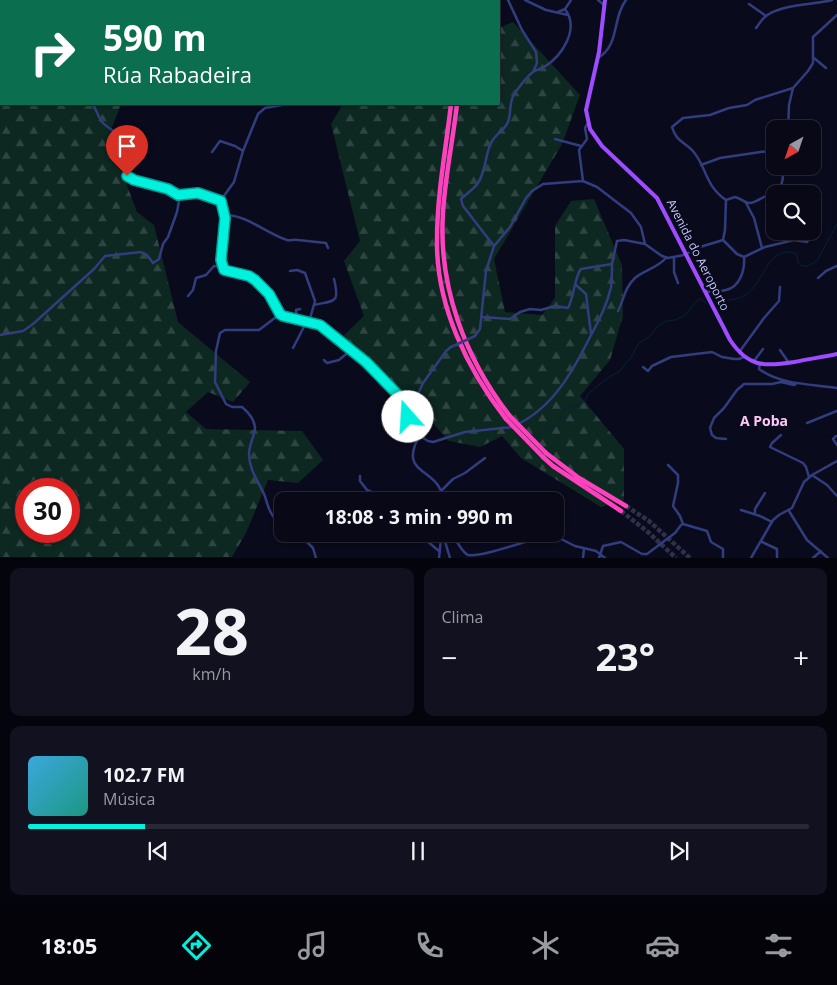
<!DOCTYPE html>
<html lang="es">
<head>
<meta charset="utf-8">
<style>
  body { margin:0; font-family:"Open Sans",sans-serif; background:#11111f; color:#f1f3f6; height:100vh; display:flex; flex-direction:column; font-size:19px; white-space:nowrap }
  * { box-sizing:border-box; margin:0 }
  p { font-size:16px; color:#989aa1 }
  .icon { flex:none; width:28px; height:28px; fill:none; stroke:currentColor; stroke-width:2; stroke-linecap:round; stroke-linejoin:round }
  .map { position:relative; height:558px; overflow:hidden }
  .sheet { display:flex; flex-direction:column; gap:10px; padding:10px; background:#04040c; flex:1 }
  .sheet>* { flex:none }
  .guide { position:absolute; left:0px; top:0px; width:500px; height:105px; box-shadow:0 1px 4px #0004,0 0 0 1px #292935; background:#0b6e4f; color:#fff; overflow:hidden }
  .needle { width:32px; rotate:220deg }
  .fabs { position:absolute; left:766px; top:120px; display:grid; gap:10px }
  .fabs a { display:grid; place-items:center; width:55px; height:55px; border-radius:10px; background:#080816; box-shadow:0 1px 4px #0004,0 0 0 1px #292935; font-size:25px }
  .speed { position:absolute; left:15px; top:478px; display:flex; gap:10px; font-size:25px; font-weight:700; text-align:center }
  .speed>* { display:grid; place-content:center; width:65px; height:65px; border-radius:50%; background:#080816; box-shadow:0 1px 4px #0004,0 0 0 1px #292935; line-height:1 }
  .speed .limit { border:8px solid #d22; background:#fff; color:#111 }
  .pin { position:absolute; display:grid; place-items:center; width:42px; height:42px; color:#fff; margin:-51px -21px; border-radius:50% 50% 50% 0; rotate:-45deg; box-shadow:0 0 5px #0007 }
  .pin .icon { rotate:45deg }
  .me { position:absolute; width:55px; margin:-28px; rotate:341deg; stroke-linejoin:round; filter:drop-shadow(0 0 4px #0008) }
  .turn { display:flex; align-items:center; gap:18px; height:105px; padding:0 20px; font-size:22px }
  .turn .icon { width:65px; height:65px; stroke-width:2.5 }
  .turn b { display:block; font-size:35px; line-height:42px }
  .big { font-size:38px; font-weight:700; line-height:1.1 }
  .sheet .card { flex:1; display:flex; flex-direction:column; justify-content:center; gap:8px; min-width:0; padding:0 18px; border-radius:10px; background:#11111f }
  .sheet .dial { align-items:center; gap:0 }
  .dial b { font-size:65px; line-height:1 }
  .song { display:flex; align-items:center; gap:15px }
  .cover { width:60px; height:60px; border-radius:8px; background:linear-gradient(135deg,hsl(200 70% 55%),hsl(170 70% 35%)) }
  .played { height:5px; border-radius:2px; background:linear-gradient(90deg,#00f1de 15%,#292935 15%) }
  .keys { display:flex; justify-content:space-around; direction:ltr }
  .heat { display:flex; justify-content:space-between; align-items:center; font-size:28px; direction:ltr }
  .sheet .tiles { flex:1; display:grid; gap:10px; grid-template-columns:1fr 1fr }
  .card:last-child { grid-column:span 2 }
  .trip { position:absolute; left:274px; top:492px; width:290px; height:50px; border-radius:10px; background:#080816; box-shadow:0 1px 4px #0004,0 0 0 1px #292935; font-weight:700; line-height:50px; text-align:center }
  .menu { display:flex; height:80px; justify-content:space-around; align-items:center; background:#030309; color:#989aa1 }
  .menu .icon { width:35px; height:35px }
  .menu .current { color:#00f1de }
  .menu b { font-size:22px; color:#f1f3f6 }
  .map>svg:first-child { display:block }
</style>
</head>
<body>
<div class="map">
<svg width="837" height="558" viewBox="0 0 837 558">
  <defs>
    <pattern id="forest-firs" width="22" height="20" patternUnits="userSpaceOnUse" patternTransform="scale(1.25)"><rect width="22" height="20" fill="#0d2721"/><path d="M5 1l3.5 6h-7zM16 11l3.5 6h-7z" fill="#2f4542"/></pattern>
  </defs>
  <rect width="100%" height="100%" fill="#0a0a1d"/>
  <path fill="url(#forest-firs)" fill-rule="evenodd" d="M 219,0 L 439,0 L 440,1 L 218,1 Z
    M 513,22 L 580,95 L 562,144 L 494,259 L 505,312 L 542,315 L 555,298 L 555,226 L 571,201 L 594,199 L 622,265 L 623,316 L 610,360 L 580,396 L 624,449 L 624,501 L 601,507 L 521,458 L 502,436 L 480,447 L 449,441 L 411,399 L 336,343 L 364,316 L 344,261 L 360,241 L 331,124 L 343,104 L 499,104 L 499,28 Z
    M 0,80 L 1,80 L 1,104 L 121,104 L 111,130 L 125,180 L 137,212 L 154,225 L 178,322 L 250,382 L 233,402 L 208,392 L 186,412 L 206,429 L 302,431 L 323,460 L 298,483 L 268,480 L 246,533 L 232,557 L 0,557 ZM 26,489 L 69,489 L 69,531 L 26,531 Z"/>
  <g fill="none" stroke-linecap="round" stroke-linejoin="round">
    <path stroke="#06223a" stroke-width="1" d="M 717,300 C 770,306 756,249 792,252 L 797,255 L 798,263 L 802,266 L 808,266 L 817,261 L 837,224
      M 536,440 C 542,428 549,430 557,423 C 562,419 561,413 564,408 L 581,404 L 585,401 L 588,394 L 595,388 L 609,377 L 619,372 L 624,365 L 631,358 L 639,343 L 650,336 L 658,326 L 667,321 L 675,320 L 684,316 L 699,299 L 702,299 L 706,304"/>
    <path stroke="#30304a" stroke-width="4.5" stroke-dasharray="4.5 2" stroke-linecap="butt" d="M 626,506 L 649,521 L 690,558
      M 621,511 L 648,532 L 676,558"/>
    <path stroke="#323d7e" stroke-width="2.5" d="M 11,0 L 11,1
      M 123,0 L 124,1
      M 188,0 L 190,1
      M 339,0 L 340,1
      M 508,0 L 522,30 L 536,52 L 537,63 L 533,72
      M 525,0 L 546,10 L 568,15
      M 598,0 L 604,5
      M 57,1 L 58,0
      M 150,1 L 151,0
      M 436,1 L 437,0
      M 477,1 L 480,0
      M 749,4 L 766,16
      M 558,12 L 565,9 L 571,0
      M 756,28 C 759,24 762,19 766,16 C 781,4 814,5 832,0
      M 598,58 C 620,45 612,18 626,0
      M 814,58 L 826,68
      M 0,63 L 1,62
      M 93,104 C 96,110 98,116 102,122 C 109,130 121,133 126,143 C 133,154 122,169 129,178 L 168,189 L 178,195 L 198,193 L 221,201
      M 288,104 L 265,108 L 258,114 L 243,151 L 234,182 L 221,200 L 225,218 L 222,267 C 228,277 241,273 251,277 C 266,284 273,301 280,315 L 320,325 L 366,362 L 402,399 L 418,403 C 437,425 411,437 413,458 C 415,474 442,475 443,501
      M 788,129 L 789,105 L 793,88 L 808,71 L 813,63 L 813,37 L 837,15
      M 555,139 L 581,146
      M 212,152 L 220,141 L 235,146 L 243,151
      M 701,165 L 720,158 L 775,150
      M 583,181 L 579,150 L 587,139 L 585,128 L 588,123
      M 726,200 C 704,185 707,166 692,150 C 683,141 676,141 672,127 L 683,118 L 710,115 L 729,108 L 747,105 L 755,100 L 793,88
      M 746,203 L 754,218 L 762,248
      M 224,215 C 248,215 265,233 287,240 C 291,241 294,239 298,240 C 308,241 317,242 326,243 L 328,248
      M 723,240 L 737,254 L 744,257 L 765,247 L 794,240 L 807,242 L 811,237
      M 494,246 L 463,206 L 461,199 C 466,194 474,189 478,183 C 486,171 485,155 491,143 C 495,134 505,130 508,122 C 512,112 508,102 515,93 C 520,86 526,77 533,72 C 536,70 540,69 544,67 C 562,56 580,29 565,9
      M 674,257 L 674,272 L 678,283
      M 290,271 L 297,270 L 305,273 L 315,301 L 309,322
      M 818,278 L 826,271 L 837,266
      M 576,285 L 586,294 L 591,334
      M 705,292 C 712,291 719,292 726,290 C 740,287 745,270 744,257
      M 188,296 L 193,290 L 196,278 L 206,275 L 214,266 L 222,267
      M 314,305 C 335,300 340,304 334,279
      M 618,311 C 624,299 625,287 635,278 C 645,270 657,268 666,258
      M 280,314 L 259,330 L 225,330 L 220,333 L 216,351 L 215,382 L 226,404 L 232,407 L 242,407 C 248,412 254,419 255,427 C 255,436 249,444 249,454 C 249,469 258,481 264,494 C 267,501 268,510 273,516 C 275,520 279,521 282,523
      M 482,317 L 510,319 L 520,312 L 530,309 L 541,310 L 555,306 L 568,308 C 574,297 575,275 581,269 L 612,264 L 617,241 L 624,240 L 645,244
      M 297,320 L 296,310 L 300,309
      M 0,335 L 23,331 L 33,324 L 94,269 L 105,256 L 141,252 L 147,255 L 153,263 L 159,259 L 163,244 L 168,237 L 177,212 L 180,195
      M 475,336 L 480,329 L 486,271 L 494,246 L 510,227 L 526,198 L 532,191 L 543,184 L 583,181 L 597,187 L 631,213 L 641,227 L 645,244 L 662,256 L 668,258 L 684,255 L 700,247 L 723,240 L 725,230 L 726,200 L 735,197 C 740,198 745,203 750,203 C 754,203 760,199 764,197 C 782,188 784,186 783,166
      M 293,348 L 307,321
      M 780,350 L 789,363
      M 740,351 L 764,318 L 779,301 L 780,287
      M 324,360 L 327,363 L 339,360 L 351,350
      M 754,361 L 763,349
      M 760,364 L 759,369 C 781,385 811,384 837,388
      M 643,367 L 648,371 L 652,366 L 671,357 L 712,352 L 722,357 L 734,359 L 739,359 L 744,357
      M 415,401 L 423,383 L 446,351 L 451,347
      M 400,403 L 409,412 L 407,422 L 402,429
      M 393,406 L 397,407 L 402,399
      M 807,423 L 837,411
      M 518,424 C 553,407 573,371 590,337 C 599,321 607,305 611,287 C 612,279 612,271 612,264
      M 781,435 L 772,443 L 770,447 L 803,463 L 806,467 L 809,477
      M 420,436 L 428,441 L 433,442 L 465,432 L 513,427
      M 836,436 L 833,439 L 837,445
      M 726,439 L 716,438 L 712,435 L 710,428 L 714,418 L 724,408 L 737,390 L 744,384 L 772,384 L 781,382 L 794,385 L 797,383
      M 668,465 L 678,475 L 678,483 L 673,506 L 680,516 L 683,524
      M 812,475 L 827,485 L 837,496
      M 360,476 L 360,481 L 367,490 L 376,494 L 420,496 L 442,501
      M 441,491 L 453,479 L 465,473 L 485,458
      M 289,501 L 290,493
      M 310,501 L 312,497
      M 741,510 L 760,516 L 772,522
      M 789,511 L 807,540 L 828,558
      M 755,514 L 755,509 L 765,493
      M 299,534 L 313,548 L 316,558
      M 419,534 L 440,552
      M 441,538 L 455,540 C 460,545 462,552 468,555 C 483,558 534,537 553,535 L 575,546 L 596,551 L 605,558
      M 444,538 L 450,558
      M 762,542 L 777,549 L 777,558
      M 439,558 L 441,538 L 440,534
      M 583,558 L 584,549
      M 599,558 L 603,546 L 621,542 L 642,554 L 647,554 L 675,533 L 681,525 L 683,524 L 707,531 L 711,542 L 723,549 L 723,558
      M 751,558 L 773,520 L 779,515 L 792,508 L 804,482 L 812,475 L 837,461
      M 813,558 L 821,551"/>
    <path stroke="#9d4dff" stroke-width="4" d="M 605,0 L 599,52 L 586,110 L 590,129 L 602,146 L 657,198 L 730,340 C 748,367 764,367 794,362 C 809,359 823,357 837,354"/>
    <path stroke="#ff41be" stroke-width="4.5" d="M 453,0 L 453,1
      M 458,0 L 458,1
      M 451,104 C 446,149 437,194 437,240 C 436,305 467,369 506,419
      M 457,104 C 453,140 445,177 443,213 C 438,286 465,358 509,415
      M 546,453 L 579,478 L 626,506
      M 543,457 L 553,466 L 621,511"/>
    <path stroke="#323d7e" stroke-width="2.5" d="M 451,347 L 475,336"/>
    <path stroke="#ff41be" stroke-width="4.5" d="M 509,415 L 546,453
      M 506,419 L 543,457"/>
  </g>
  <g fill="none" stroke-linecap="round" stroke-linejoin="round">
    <defs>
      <path id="route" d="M 127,176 L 134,180 L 168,189 L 178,195 L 198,193 L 221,201 L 225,218 L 221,260 L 224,270 L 249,276 L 255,280 L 269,294 L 280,314 L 283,316 L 320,325 L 366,362 L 402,399 L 400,403 L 409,410 L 408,417"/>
    </defs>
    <use href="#route" stroke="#009d90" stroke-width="12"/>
    <use href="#route" stroke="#00f1de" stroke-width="9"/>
  </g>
  <g text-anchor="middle" stroke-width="5" stroke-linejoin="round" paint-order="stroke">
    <g font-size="12" fill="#c6c9ff" stroke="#0a0a1d">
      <text transform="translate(698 255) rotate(63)" y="4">Avenida do Aeroporto</text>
    </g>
    <g font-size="14" font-weight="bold" fill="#ffc8f5" stroke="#0a0a1d">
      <text x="764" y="426">A Poba</text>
    </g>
  </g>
</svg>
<div class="fabs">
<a><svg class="needle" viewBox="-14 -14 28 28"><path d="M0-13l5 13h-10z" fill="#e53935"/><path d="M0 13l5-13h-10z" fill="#989aa1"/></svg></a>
<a><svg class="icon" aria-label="search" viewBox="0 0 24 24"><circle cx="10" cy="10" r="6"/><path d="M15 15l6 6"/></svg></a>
</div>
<div class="speed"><div class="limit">30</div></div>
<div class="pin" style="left:127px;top:176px;background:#d93025"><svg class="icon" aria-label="arrive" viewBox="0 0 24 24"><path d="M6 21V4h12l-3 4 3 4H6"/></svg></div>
<svg class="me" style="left:408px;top:417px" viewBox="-20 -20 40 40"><circle r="19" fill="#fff"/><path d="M0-13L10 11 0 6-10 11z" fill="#00f1de"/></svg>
<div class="trip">18:08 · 3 min · 990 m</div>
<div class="guide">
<div class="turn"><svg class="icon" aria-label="right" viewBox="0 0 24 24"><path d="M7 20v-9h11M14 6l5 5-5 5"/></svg><div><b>590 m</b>Rúa Rabadeira</div></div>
</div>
</div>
<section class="sheet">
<div class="tiles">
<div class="card dial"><b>28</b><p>km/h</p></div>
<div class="card"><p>Clima</p>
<div class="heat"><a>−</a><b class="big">23°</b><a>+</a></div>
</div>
<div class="card">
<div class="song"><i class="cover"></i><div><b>102.7 FM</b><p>Música</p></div></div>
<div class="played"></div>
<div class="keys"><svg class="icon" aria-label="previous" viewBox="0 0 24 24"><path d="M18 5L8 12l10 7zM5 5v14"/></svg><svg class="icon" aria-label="pause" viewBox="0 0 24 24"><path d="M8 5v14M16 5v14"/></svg><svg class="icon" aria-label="next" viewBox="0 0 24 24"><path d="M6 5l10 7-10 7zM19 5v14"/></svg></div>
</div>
</div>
</section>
<nav class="menu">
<b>18:05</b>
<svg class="icon current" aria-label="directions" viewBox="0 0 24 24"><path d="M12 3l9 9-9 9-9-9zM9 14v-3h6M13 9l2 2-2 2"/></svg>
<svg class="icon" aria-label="music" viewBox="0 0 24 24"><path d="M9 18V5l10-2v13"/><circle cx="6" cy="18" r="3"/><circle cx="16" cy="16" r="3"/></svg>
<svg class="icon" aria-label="phone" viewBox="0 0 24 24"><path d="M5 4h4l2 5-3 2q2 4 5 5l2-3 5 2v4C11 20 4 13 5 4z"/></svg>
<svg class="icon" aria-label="climate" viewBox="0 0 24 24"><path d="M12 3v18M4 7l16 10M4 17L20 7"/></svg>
<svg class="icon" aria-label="car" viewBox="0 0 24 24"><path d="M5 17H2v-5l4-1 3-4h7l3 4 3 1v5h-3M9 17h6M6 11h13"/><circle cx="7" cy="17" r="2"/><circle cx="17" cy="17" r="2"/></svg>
<svg class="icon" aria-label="filters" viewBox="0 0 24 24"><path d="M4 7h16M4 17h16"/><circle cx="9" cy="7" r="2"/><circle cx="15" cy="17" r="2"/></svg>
</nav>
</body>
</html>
